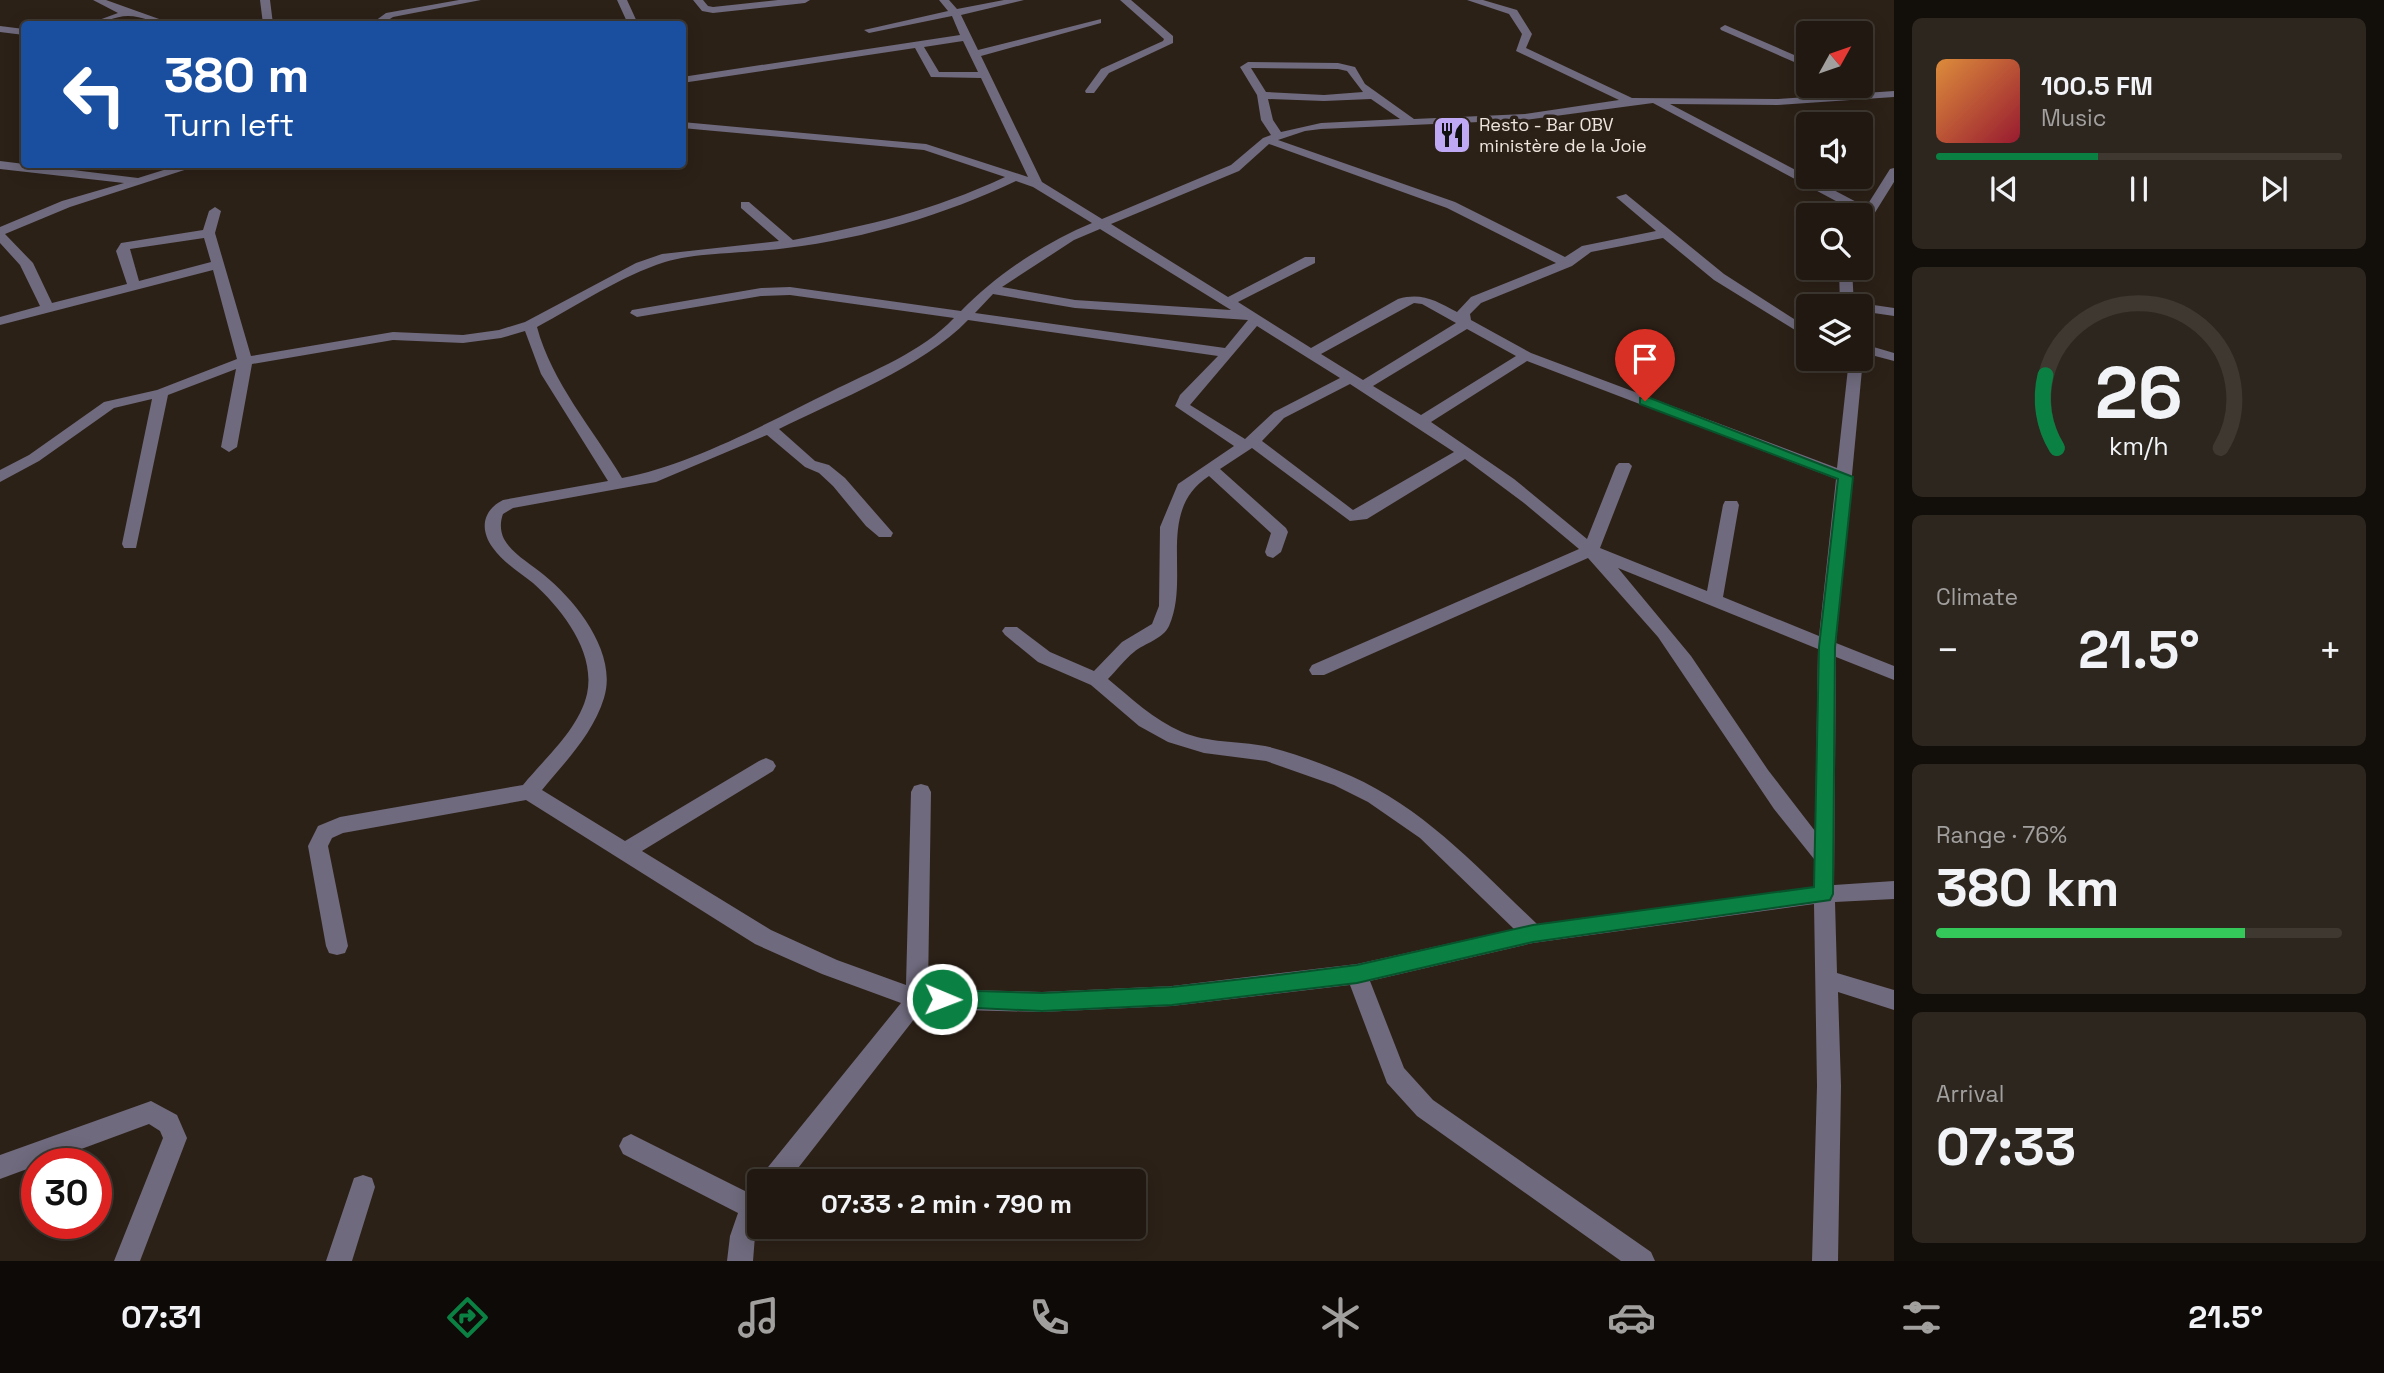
<!DOCTYPE html>
<html lang="en">
<head>
<meta charset="utf-8">
<style>
  body { margin:0; font-family:"Space Grotesk",sans-serif; background:#2d261f; color:#f1f3f6; height:100vh; display:flex; flex-direction:column; font-size:26px; white-space:nowrap }
  * { box-sizing:border-box; margin:0 }
  p { font-size:23px; color:#a2a09f }
  .icon { flex:none; width:38px; height:38px; fill:none; stroke:currentColor; stroke-width:2; stroke-linecap:round; stroke-linejoin:round }
  .map { position:relative; flex:1; overflow:hidden }
  .sheet { display:flex; flex-direction:column; gap:18px; padding:18px; background:#120e09; width:490px }
  .sheet>* { flex:none }
  .hud { position:absolute; left:21px; top:21px; width:665px; height:147px; border-radius:7px; box-shadow:0 4px 18px #0003,0 0 0 2px #3e3831; background:#1a4fa0; color:#fff; overflow:hidden }
  .needle { width:46px; rotate:50deg }
  .buttons { position:absolute; left:1796px; top:21px; display:grid; gap:14px }
  .buttons a { display:grid; place-items:center; width:77px; height:77px; border-radius:7px; background:#211911; box-shadow:0 4px 18px #0003,0 0 0 2px #3e3831; font-size:35px }
  .speed { position:absolute; left:21px; top:1148px; display:flex; gap:14px; font-size:35px; font-weight:700; text-align:center }
  .speed>* { display:grid; place-content:center; width:91px; height:91px; border-radius:50%; background:#211911; box-shadow:0 4px 18px #0003,0 0 0 2px #3e3831; line-height:1 }
  .speed .limit { border:10px solid #d22; background:#fff; color:#111 }
  .pin { position:absolute; display:grid; place-items:center; width:60px; height:60px; color:#fff; margin:-72px -30px; border-radius:50% 50% 50% 0; rotate:-45deg; box-shadow:0 0 7px #0007 }
  .pin .icon { rotate:45deg }
  .me { position:absolute; width:77px; margin:-38px; rotate:91deg; stroke-linejoin:round; filter:drop-shadow(0 0 5px #0008) }
  .turn { display:flex; align-items:center; gap:24px; height:147px; padding:0 28px; font-size:32px }
  .turn .icon { width:91px; height:91px; stroke-width:2.5 }
  .turn b { display:block; font-size:49px; line-height:60px }
  .big { font-size:52px; font-weight:700; line-height:1.1 }
  .sheet .tile { flex:1; display:flex; flex-direction:column; justify-content:center; gap:10px; min-width:0; padding:0 24px; border-radius:10px; background:#2d261f }
  .sheet .dial { align-items:center; gap:0 }
  .dial svg { height:182px; overflow:visible; fill:none; stroke:#3e3831; stroke-width:7; stroke-linecap:round; text-anchor:middle }
  .dial text { fill:#f1f3f6; stroke:none }
  .song { display:flex; align-items:center; gap:21px }
  .cover { width:84px; height:84px; border-radius:10px; background:linear-gradient(135deg,hsl(30 70% 55%),hsl(350 70% 35%)) }
  .played { height:7px; border-radius:4px; background:linear-gradient(90deg,#0b8043 40%,#3e3831 40%) }
  .keys { display:flex; justify-content:space-around; direction:ltr }
  .heat { display:flex; justify-content:space-between; align-items:center; font-size:38px; direction:ltr }
  .charge { height:10px; border-radius:5px; background:linear-gradient(90deg,#34c759 76%,#3e3831 0) }
  .trip { position:absolute; left:747px; top:1169px; width:399px; height:70px; border-radius:7px; background:#211911; box-shadow:0 4px 18px #0003,0 0 0 2px #3e3831; font-weight:700; line-height:70px; text-align:center }
  .tab-bar { display:flex; height:112px; justify-content:space-around; align-items:center; background:#0d0a07; color:#a2a09f }
  .tab-bar .icon { width:49px; height:49px }
  .tab-bar .current { color:#0b8043 }
  .tab-bar b { font-size:32px; color:#f1f3f6 }
  main { display:flex; flex:1; min-height:0 }
  .map>svg:first-child { display:block }
</style>
</head>
<body>
<main>
<div class="map">
<svg width="1894" height="1261" viewBox="0 0 1894 1261">
  <rect width="100%" height="100%" fill="#2c2117"/>
  <g fill="none" stroke-linecap="round" stroke-linejoin="round">
    <path fill="#6f6a7d" fill-rule="evenodd" d="M 93,0 L 106,0 L 173,24 C 157,25 143,16 128,16 C 115,16 102,24 88,24 L 118,13 Z
      M 260,0 L 270,0 L 273,24 L 263,24 Z
      M 459,0 L 481,0 L 393,17 L 382,24 L 371,24 L 386,13 Z
      M 617,0 L 627,0 L 638,24 L 628,24 Z
      M 693,0 L 703,0 L 708,6 L 713,7 L 778,0 L 810,0 L 805,3 L 713,13 L 702,11 Z
      M 939,0 L 949,0 L 957,9 L 1004,0 L 1024,0 L 961,15 L 978,50 L 1101,19 L 1101,23 L 981,56 L 1042,182 L 1102,219 L 1231,165 L 1263,138 L 1271,135 L 1261,120 L 1257,95 L 1240,67 L 1248,62 L 1338,63 L 1355,67 L 1365,84 L 1414,119 L 1525,114 L 1619,100 L 1516,51 L 1522,34 L 1509,14 L 1467,0 L 1483,0 L 1517,10 L 1532,34 L 1526,48 L 1632,98 L 1778,99 L 1894,91 L 1894,97 L 1778,105 L 1670,104 L 1866,207 L 1890,169 L 1894,168 L 1894,182 L 1866,227 L 1860,231 L 1862,215 L 1653,103 L 1525,120 L 1321,129 L 1305,131 L 1278,140 L 1455,202 L 1565,257 L 1582,246 L 1656,231 L 1616,197 L 1626,194 L 1724,274 L 1808,328 L 1808,338 L 1714,280 L 1663,238 L 1591,252 L 1572,266 L 1481,303 L 1470,314 L 1471,320 L 1531,353 L 1837,468 L 1849,359 L 1860,359 L 1860,356 L 1863,359 L 1836,643 L 1894,666 L 1894,680 L 1836,657 L 1834,885 L 1894,881 L 1894,899 L 1835,902 L 1837,973 L 1894,990 L 1894,1010 L 1838,992 L 1841,1086 L 1838,1261 L 1812,1261 L 1817,1086 L 1814,904 L 1533,943 L 1370,981 L 1404,1068 L 1433,1100 L 1651,1252 L 1655,1261 L 1621,1261 L 1417,1116 L 1387,1083 L 1350,985 L 1172,1006 L 1042,1012 L 922,1009 L 788,1181 L 761,1181 L 764,1172 L 901,1003 L 822,974 L 755,944 L 526,800 L 343,833 L 332,838 L 328,846 L 348,946 L 345,953 L 337,955 L 329,953 L 326,946 L 308,846 L 318,826 L 340,817 L 523,785 C 545,758 579,729 587,694 C 596,652 562,609 533,583 C 519,572 503,562 493,548 C 479,529 483,510 503,500 L 608,481 L 541,374 L 525,331 L 501,338 L 463,343 L 393,340 L 252,364 L 237,447 L 229,452 L 221,447 L 236,369 L 168,395 L 136,548 L 124,548 L 122,544 L 152,399 L 114,408 L 39,461 L 0,482 L 0,470 L 29,455 L 104,402 L 157,390 L 237,359 L 213,270 L 0,325 L 0,317 L 40,306 L 20,265 L 0,243 L 0,227 L 62,201 L 124,183 L 0,169 L 0,161 L 138,178 L 183,164 L 203,164 L 70,207 L 5,234 L 33,263 L 52,303 L 127,284 L 116,251 L 121,243 L 203,230 L 209,211 L 215,207 L 221,211 L 215,233 L 251,356 L 393,332 L 463,335 L 499,330 L 525,322 L 636,263 L 662,254 L 779,241 L 741,208 L 741,202 L 749,202 L 793,240 C 870,225 932,211 1005,177 L 924,150 L 682,128 L 682,122 L 926,144 L 1028,177 L 981,78 L 931,77 L 915,48 L 682,83 L 682,77 L 960,35 L 952,16 L 869,33 L 864,30 L 948,11 ZM 963,41 L 978,72 L 939,72 L 924,47 ZM 1251,68 L 1338,69 L 1347,71 L 1363,92 L 1324,95 L 1266,92 ZM 1268,99 L 1324,101 L 1371,99 L 1400,119 L 1321,123 L 1281,132 L 1273,120 ZM 1269,144 L 1447,208 L 1556,263 L 1471,297 L 1457,312 C 1436,301 1422,292 1398,299 L 1311,348 L 1238,302 L 1315,263 L 1315,257 L 1305,257 L 1228,297 L 1111,224 L 1239,171 ZM 1016,181 L 1033,187 L 1092,223 C 1044,243 997,274 961,311 L 790,287 L 761,288 L 632,310 L 630,313 L 637,317 L 761,296 L 790,295 L 954,318 C 922,352 872,371 830,392 C 767,423 691,465 622,478 C 593,429 552,383 537,327 C 578,305 621,276 665,262 C 698,252 752,253 787,248 C 867,238 944,215 1016,181 ZM 1100,229 L 1231,310 L 1075,300 L 1002,287 L 1074,240 ZM 204,238 L 211,262 L 139,281 L 130,249 ZM 993,294 L 1075,308 L 1248,320 L 1225,348 L 975,313 ZM 1414,303 L 1422,304 L 1456,323 L 1363,380 L 1321,354 ZM 968,320 L 1218,356 L 1180,395 L 1175,406 L 1234,446 L 1178,484 L 1160,527 L 1159,606 L 1152,624 L 1122,642 L 1094,671 L 1050,652 L 1017,627 L 1005,627 L 1002,631 L 1005,635 L 1038,662 L 1091,685 L 1139,726 L 1168,742 L 1204,753 L 1266,761 L 1334,785 L 1368,802 L 1420,838 L 1514,929 L 1357,964 L 1172,986 L 1042,992 L 928,989 L 931,792 L 928,786 L 921,784 L 914,786 L 911,792 L 906,985 L 837,960 L 771,930 L 642,851 L 773,771 L 776,766 L 773,761 L 766,758 L 759,761 L 625,841 L 542,790 C 565,762 593,734 604,698 C 618,653 576,601 544,575 C 531,564 512,554 504,539 C 500,531 500,522 503,514 L 513,508 L 656,482 L 767,435 L 805,467 L 819,473 L 833,486 L 866,526 L 879,537 L 891,537 L 893,533 L 845,478 L 829,465 L 815,461 L 779,429 C 837,400 923,367 968,320 ZM 1257,326 L 1340,378 L 1274,412 L 1245,439 L 1190,405 ZM 1467,329 L 1516,356 L 1421,415 L 1373,386 ZM 1527,361 L 1836,479 L 1819,636 L 1723,597 L 1739,505 L 1737,501 L 1725,501 L 1723,505 L 1707,591 L 1600,548 L 1632,466 L 1629,463 L 1619,463 L 1616,466 L 1587,539 L 1514,479 L 1431,422 ZM 1350,384 L 1454,452 L 1353,510 L 1262,441 L 1284,418 ZM 1252,448 L 1350,521 L 1367,519 L 1465,459 L 1524,503 L 1579,549 L 1312,665 L 1309,670 L 1312,675 L 1324,675 L 1588,558 L 1658,637 L 1774,809 L 1814,859 L 1814,887 L 1537,924 C 1479,869 1425,809 1351,776 C 1325,765 1293,752 1265,746 C 1238,741 1208,743 1182,732 C 1154,720 1131,698 1108,679 C 1117,670 1125,659 1134,652 C 1145,643 1163,639 1169,626 C 1191,577 1155,511 1209,476 L 1271,533 L 1265,552 L 1267,556 L 1273,558 L 1281,552 L 1288,532 L 1286,528 L 1220,469 ZM 1618,568 L 1818,649 L 1815,831 L 1768,770 L 1691,656 Z
      M 1120,0 L 1131,0 L 1173,36 L 1173,43 L 1109,73 L 1094,93 L 1086,93 L 1085,91 L 1101,69 L 1163,41 L 1164,39 Z
      M 1725,25 L 1808,61 L 1808,68 L 1721,30 L 1720,28 Z
      M 0,26 L 24,29 L 24,35 L 0,32 Z
      M 1839,268 L 1852,268 L 1854,306 L 1840,306 Z
      M 1860,303 L 1894,308 L 1894,316 L 1860,311 L 1860,306 L 1854,306 Z
      M 1860,343 L 1894,353 L 1894,361 L 1860,352 Z
      M 151,1101 L 177,1115 L 187,1138 L 140,1261 L 114,1261 L 163,1138 L 160,1131 L 149,1124 L 0,1179 L 0,1155 Z
      M 631,1134 L 749,1193 L 760,1186 L 760,1221 L 755,1236 L 753,1261 L 727,1261 L 730,1236 L 738,1213 L 623,1154 L 619,1146 L 623,1138 Z
      M 363,1175 L 372,1178 L 375,1187 L 352,1261 L 326,1261 L 354,1178 Z"/>
  </g>
  <path fill="#0b8043" stroke="#07532c" stroke-width="2" d="M 1640,398 L 1650,398 L 1853,477 L 1835,647 L 1833,894 L 1830,900 L 1533,942 L 1357,983 L 1172,1005 L 1042,1011 L 935,1006 L 932,999 L 935,993 L 942,990 L 1042,993 L 1172,987 L 1278,975 L 1357,965 L 1533,925 L 1814,887 L 1819,647 L 1838,479 L 1640,404 Z"/>
  <defs>
    <symbol id="restaurant-square" viewBox="-11 -11 22 22"><rect x="-9" y="-9" width="18" height="18" rx="4" fill="#bfa9f4" stroke="#2c2117"/><path d="M-5-6h1v4h1v-4h1v4h1v-4h1v5L-1.5 .5V6h-2V.5L-5-1ZM5-6V6H3V1.5H1.5Q1.5-4 5-6Z" fill="#111"/></symbol>
  </defs>
  <g fill-rule="evenodd">
    <use href="#restaurant-square" x="1430" y="113" width="44" height="44"/>
  </g>
  <g text-anchor="middle" stroke-width="7" stroke-linejoin="round" paint-order="stroke">
    <g font-size="18" fill="#ede5de" stroke="#2c2117" text-anchor="start">
      <text x="1479" y="131">Resto - Bar OBV<tspan x="1479" dy="21">ministère de la Joie</tspan></text>
    </g>
  </g>
</svg>
<div class="buttons">
<a><svg class="needle" viewBox="-14 -14 28 28"><path d="M0-13l5 13h-10z" fill="#e53935"/><path d="M0 13l5-13h-10z" fill="#a2a09f"/></svg></a>
<a><svg class="icon" aria-label="sound" viewBox="0 0 24 24"><path d="M4 9h4l5-4v14l-5-4H4zM17 9q2 3 0 6"/></svg></a>
<a><svg class="icon" aria-label="search" viewBox="0 0 24 24"><circle cx="10" cy="10" r="6"/><path d="M15 15l6 6"/></svg></a>
<a><svg class="icon" aria-label="layers" viewBox="0 0 24 24"><path d="M12 4l9 5-9 5-9-5zM3 14l9 5 9-5"/></svg></a>
</div>
<div class="speed"><div class="limit">30</div></div>
<div class="pin" style="left:1645px;top:401px;background:#d93025"><svg class="icon" aria-label="arrive" viewBox="0 0 24 24"><path d="M6 21V4h12l-3 4 3 4H6"/></svg></div>
<svg class="me" style="left:942px;top:999px" viewBox="-20 -20 40 40"><circle r="17" fill="#0b8043" stroke="#fff" stroke-width="3"/><path d="M0-11L8 9 0 5-8 9z" fill="#fff"/></svg>
<div class="trip">07:33 · 2 min · 790 m</div>
<div class="hud">
<div class="turn"><svg class="icon" aria-label="left" viewBox="0 0 24 24"><path d="M17 20v-9H6M10 6l-5 5 5 5"/></svg><div><b>380 m</b>Turn left</div></div>
</div>
</div>
<section class="sheet">
<div class="tile">
<div class="song"><i class="cover"></i><div><b>100.5 FM</b><p>Music</p></div></div>
<div class="played"></div>
<div class="keys"><svg class="icon" aria-label="previous" viewBox="0 0 24 24"><path d="M18 5L8 12l10 7zM5 5v14"/></svg><svg class="icon" aria-label="pause" viewBox="0 0 24 24"><path d="M8 5v14M16 5v14"/></svg><svg class="icon" aria-label="next" viewBox="0 0 24 24"><path d="M6 5l10 7-10 7zM19 5v14"/></svg></div>
</div>
<div class="tile dial"><svg viewBox="0 0 100 80">
<path d="M14 69A42 42 0 1 1 86 69"/>
<path d="M14 69A42 42 0 0 1 9 37" stroke="#0b8043"/>
<text x="50" y="56" font-size="32" font-weight="700">26</text>
<text x="50" y="72" font-size="11">km/h</text>
</svg></div>
<div class="tile"><p>Climate</p>
<div class="heat"><a>−</a><b class="big">21.5°</b><a>+</a></div>
</div>
<div class="tile"><p>Range · 76%</p><b class="big">380 km</b><div class="charge"></div></div>
<div class="tile"><p>Arrival</p><b class="big">07:33</b></div>
</section>
</main>
<nav class="tab-bar">
<b>07:31</b>
<svg class="icon current" aria-label="directions" viewBox="0 0 24 24"><path d="M12 3l9 9-9 9-9-9zM9 14v-3h6M13 9l2 2-2 2"/></svg>
<svg class="icon" aria-label="music" viewBox="0 0 24 24"><path d="M9 18V5l10-2v13"/><circle cx="6" cy="18" r="3"/><circle cx="16" cy="16" r="3"/></svg>
<svg class="icon" aria-label="phone" viewBox="0 0 24 24"><path d="M5 4h4l2 5-3 2q2 4 5 5l2-3 5 2v4C11 20 4 13 5 4z"/></svg>
<svg class="icon" aria-label="climate" viewBox="0 0 24 24"><path d="M12 3v18M4 7l16 10M4 17L20 7"/></svg>
<svg class="icon" aria-label="car" viewBox="0 0 24 24"><path d="M5 17H2v-5l4-1 3-4h7l3 4 3 1v5h-3M9 17h6M6 11h13"/><circle cx="7" cy="17" r="2"/><circle cx="17" cy="17" r="2"/></svg>
<svg class="icon" aria-label="filters" viewBox="0 0 24 24"><path d="M4 7h16M4 17h16"/><circle cx="9" cy="7" r="2"/><circle cx="15" cy="17" r="2"/></svg>
<b>21.5°</b>
</nav>
</body>
</html>
